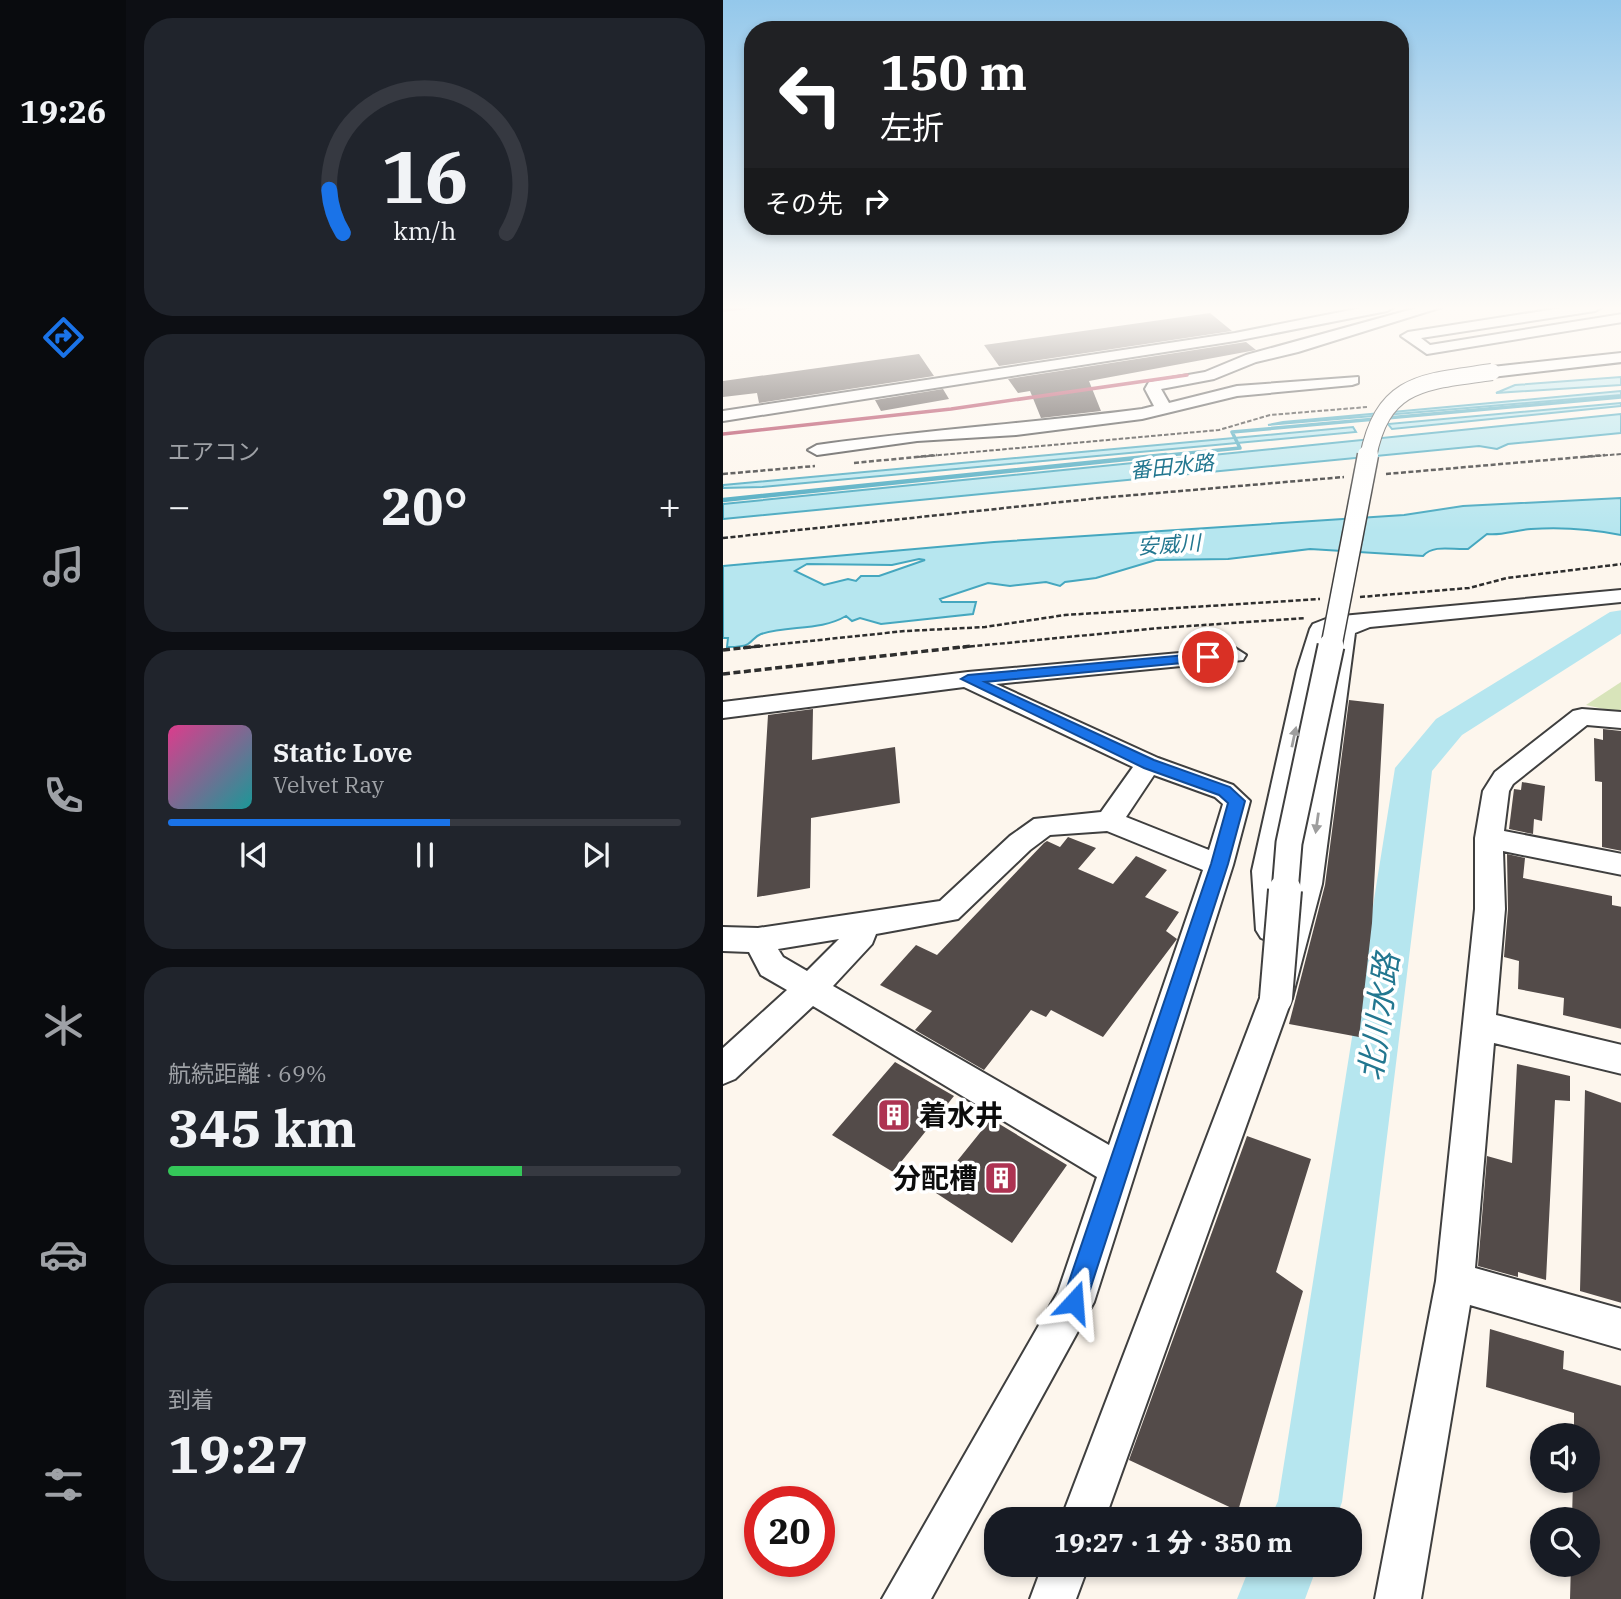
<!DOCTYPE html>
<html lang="ja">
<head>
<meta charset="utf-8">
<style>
  body { margin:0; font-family:"IBM Plex Serif","Noto Sans JP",serif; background:#20242c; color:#f1f3f6; height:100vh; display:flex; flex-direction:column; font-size:26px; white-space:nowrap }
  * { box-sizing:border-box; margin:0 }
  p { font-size:23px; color:#9ea1a6 }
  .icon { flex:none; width:38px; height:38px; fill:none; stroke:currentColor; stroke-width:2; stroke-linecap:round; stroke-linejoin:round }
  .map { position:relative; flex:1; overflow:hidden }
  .sheet { display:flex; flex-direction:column; gap:18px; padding:18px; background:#0d0f14; width:597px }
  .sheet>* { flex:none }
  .hud { position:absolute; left:21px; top:21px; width:665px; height:214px; border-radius:28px; box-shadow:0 4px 10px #0003; background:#202124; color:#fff; overflow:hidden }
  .controls { position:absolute; left:807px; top:1423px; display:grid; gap:14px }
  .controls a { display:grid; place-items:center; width:70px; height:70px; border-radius:50%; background:#171b24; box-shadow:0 4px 10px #0003; font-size:35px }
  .speed { position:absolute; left:21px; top:1486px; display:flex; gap:14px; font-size:35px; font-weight:700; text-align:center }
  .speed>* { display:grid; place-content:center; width:91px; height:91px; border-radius:50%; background:#171b24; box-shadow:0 4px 10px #0003; line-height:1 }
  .speed .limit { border:10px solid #d22; background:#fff; color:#111 }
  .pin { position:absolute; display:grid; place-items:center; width:60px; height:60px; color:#fff; margin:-30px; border:4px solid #fff; border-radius:50%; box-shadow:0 2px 7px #0007 }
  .me { position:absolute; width:77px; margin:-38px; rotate:19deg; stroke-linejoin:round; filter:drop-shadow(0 0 5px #0008) }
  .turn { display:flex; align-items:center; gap:24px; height:147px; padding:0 21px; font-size:32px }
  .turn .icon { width:91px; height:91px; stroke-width:2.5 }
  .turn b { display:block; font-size:49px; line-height:60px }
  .then { display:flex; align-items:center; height:66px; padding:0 21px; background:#0003; gap:14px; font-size:26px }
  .big { font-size:52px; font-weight:800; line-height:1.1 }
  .sheet .widget { flex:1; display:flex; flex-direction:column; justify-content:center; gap:10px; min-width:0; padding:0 24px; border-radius:28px; background:#20242c }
  .sheet .dial { align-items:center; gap:0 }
  .dial svg { height:182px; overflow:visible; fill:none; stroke:#363941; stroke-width:7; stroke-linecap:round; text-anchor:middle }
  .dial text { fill:#f1f3f6; stroke:none }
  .song { display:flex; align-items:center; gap:21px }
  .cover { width:84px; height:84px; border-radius:10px; background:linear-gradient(135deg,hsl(330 70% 55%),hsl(180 70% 35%)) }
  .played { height:7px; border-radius:4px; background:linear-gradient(90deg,#1a73e8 55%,#363941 55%) }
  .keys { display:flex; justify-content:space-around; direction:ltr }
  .heat { display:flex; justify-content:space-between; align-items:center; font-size:38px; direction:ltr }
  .charge { height:10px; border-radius:5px; background:linear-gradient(90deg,#34c759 69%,#363941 0) }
  .trip { position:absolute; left:261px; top:1507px; width:378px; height:70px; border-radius:28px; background:#171b24; box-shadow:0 4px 10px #0003; font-weight:800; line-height:70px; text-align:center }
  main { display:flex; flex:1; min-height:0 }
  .dock { display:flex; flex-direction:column; width:126px; justify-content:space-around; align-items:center; background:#090b0e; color:#9ea1a6 }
  .dock .icon { width:49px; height:49px }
  .dock .on { color:#1a73e8 }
  .dock b { font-size:32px; color:#f1f3f6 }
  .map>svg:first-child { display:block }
</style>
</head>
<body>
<main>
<nav class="dock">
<b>19:26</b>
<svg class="icon on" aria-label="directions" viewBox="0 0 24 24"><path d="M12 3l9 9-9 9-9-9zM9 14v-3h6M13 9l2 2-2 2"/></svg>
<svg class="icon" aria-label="music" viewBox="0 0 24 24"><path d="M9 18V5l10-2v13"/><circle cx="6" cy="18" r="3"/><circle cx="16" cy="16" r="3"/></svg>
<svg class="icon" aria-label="phone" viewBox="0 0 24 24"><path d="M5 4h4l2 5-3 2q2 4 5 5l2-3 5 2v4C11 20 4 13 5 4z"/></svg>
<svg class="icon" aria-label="climate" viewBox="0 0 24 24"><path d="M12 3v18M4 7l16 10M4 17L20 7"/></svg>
<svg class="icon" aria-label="car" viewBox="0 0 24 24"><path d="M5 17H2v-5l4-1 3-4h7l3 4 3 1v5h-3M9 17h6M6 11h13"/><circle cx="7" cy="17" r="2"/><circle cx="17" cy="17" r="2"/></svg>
<svg class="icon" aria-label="filters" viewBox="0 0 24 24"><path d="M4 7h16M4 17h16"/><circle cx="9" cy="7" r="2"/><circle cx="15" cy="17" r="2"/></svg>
</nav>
<section class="sheet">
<div class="widget dial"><svg viewBox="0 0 100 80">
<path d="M14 69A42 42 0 1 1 86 69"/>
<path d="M14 69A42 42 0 0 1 8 50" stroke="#1a73e8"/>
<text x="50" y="56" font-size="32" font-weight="700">16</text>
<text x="50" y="72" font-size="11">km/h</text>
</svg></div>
<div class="widget"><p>エアコン</p>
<div class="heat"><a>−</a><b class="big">20°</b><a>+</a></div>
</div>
<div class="widget">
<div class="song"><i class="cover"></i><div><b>Static Love</b><p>Velvet Ray</p></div></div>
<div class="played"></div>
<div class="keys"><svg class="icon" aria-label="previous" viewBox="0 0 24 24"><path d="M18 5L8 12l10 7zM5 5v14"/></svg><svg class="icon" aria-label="pause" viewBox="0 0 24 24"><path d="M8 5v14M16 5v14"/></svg><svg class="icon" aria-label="next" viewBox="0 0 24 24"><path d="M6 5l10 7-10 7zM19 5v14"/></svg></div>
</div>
<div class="widget"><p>航続距離 · 69%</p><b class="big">345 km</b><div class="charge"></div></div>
<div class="widget"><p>到着</p><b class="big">19:27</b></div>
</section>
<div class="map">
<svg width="899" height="1599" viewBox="0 0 899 1599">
  <rect width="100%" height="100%" fill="#fdf6ed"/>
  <path fill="#d8e4ba" d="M 898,682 L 898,713 L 863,705 Z"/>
  <path fill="#b6e6ef" stroke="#45a7bf" stroke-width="2" fill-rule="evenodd" d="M 898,377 L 898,385 L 773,393 L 792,385 Z
    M 898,391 L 898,395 L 545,425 L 560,422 Z
    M 898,403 L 898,406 L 669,429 L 665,424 Z
    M 898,414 L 898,433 L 785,444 L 774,449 L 756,446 L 0,519 L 0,504 Z
    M 630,427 L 633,432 L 39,487 L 0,488 L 0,485 Z
    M 898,498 L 898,535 C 868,529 838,527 808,529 C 792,530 779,536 764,534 L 745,549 C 729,550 711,544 700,556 L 587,549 L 505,559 L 433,560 L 373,578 L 342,582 L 337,586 L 323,582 L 287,586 L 265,583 L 217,599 L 219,602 L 253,602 L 250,614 L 158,624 L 137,618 L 129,621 L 123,616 C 98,631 65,625 38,634 C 32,636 30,641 25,644 C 21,647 10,647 4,647 L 5,638 L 0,638 L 0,566 L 271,542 L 681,515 L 740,506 ZM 196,559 L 202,560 L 156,576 L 138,576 L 133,581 L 125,579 L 101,585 L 72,571 L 84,564 L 169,565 Z"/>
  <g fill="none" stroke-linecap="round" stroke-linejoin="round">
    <path stroke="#45a7bf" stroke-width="3.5" d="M 425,457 L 517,448 L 509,432 L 899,397"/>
    <path stroke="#45a7bf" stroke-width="4.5" d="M 0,500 L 443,455"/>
    <path fill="#b6e6ef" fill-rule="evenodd" d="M 899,610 L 899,633 L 739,735 L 709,771 L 619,1502 L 613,1519 L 547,1519 L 555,1501 L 672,768 L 713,719 L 887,612 Z
      M 528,1564 L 595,1564 L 582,1599 L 514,1599 Z"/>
  </g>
  <path fill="#534b49" d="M 487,313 L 509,331 L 276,366 L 261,345 Z
    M 523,342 L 533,350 L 366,381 L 378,411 L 318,418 L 307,391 L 295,393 L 285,379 Z
    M 196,354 L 211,376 L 36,403 L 34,393 L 0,397 L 0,381 Z
    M 220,389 L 226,399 L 158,411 L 152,400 Z
    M 626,700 L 661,704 L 649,923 L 636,1037 L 566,1024 L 602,885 Z
    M 90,709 L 89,760 L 172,747 L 177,803 L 88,818 L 87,888 L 34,897 L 45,715 Z
    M 880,729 L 899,731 L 899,851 L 879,847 L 879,782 L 872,781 L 871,738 L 880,740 Z
    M 799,782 L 822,786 L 819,821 L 811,819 L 810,834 L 786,829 L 791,789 L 798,790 Z
    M 345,837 L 373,848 L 355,869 L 390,884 L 413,856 L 444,870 L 422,897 L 456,912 L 443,931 L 454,939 L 380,1037 L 328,1010 L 323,1017 L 308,1010 L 261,1070 L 192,1030 L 209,1011 L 157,985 L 193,945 L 214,955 L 321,843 L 324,841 L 337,847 Z
    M 784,854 L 802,858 L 800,878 L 889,896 L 889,905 L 899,907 L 899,1029 L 840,1015 L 841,998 L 795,989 L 796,961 L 781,957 L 785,909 Z
    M 172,1062 L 231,1096 L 170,1172 L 109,1135 Z
    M 794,1064 L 847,1076 L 847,1101 L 832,1100 L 823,1280 L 795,1272 L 795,1277 L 755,1266 L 764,1156 L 789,1163 Z
    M 862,1090 L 899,1103 L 899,1303 L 857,1291 Z
    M 268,1119 L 344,1165 L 289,1243 L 210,1191 Z
    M 524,1136 L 588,1159 L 553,1272 L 580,1291 L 515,1511 L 406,1460 Z
    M 767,1329 L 841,1351 L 840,1369 L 899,1386 L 899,1599 L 847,1599 L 848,1564 L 864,1564 L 864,1519 L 849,1519 L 850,1480 L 864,1480 L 864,1435 L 851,1435 L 851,1413 L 763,1387 Z"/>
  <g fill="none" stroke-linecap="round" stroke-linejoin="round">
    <defs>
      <path id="minor" d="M 643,307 L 671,307 L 664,311 L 512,341 L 0,421 L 0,411 L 512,333 Z
        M 697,307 L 719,307 L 575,352 L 533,362 L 491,379 L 438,389 L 446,403 L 514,386 L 635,377 L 635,383 L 629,385 L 514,396 L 419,419 L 293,435 L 194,441 L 94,455 L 85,450 L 94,445 C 202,430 311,423 419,409 L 431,406 L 422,389 L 426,382 L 482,372 L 523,355 Z
        M 845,307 L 879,307 L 872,311 L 698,338 L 707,345 L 899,314 L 899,322 L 704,354 L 678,336 L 685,332 Z
        M 899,353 L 899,362 L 769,377 L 761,372 L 769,367 Z
        M 899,590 L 899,602 L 647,627 L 632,633 L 599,884 L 569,998 L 382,1519 L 338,1519 L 537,998 L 554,940 L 548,942 L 538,938 L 533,930 L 529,871 L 574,670 L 587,629 L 590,624 L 608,617 ZM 612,631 L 571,884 L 561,916 L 557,871 L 596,670 L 608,633 Z
        M 512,648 L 523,655 L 520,660 L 273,684 L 435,758 L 510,785 L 527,801 L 510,865 L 371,1302 L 208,1599 L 159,1599 L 335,1292 L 374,1177 L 90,1006 L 12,1079 L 0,1084 L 0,1048 L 64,990 L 38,975 L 26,952 L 0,951 L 0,927 L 35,928 L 217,901 L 287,836 L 311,819 L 378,812 L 410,767 L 241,687 L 0,718 L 0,702 L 245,672 ZM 431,775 L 492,797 L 500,804 L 486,850 L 403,817 ZM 384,831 L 480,870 L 386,1145 L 110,986 L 149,944 L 153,934 L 235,919 L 307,850 L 327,835 ZM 116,939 L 84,971 L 60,957 L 55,949 Z
        M 859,709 L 899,712 L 899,728 L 864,725 L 790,784 L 786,791 L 781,831 L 899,854 L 899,875 L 780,851 L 782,909 L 773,1015 L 899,1045 L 899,1074 L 771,1043 L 752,1268 L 899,1309 L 899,1349 L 747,1305 L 698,1599 L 652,1599 L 713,1281 L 752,909 L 752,838 L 760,791 L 772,772 L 850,711 Z
        M 320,1564 L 366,1564 L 353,1599 L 307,1599 Z"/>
    </defs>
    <use href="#minor" stroke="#3f3f3f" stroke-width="4"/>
    <path stroke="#2e2e2e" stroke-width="2" stroke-dasharray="4.5 2" stroke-linecap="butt" d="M 195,457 L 496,430 L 547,415 L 644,407
      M 861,457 L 899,454"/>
    <path stroke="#2e2e2e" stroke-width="2.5" stroke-dasharray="5 2.5" stroke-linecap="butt" d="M 131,463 L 214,455
      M 0,474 L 92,466
      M 663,474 L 882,455
      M 0,538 L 376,498 L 621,477
      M 637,597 L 746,588 L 784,578 L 899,564
      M 20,648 L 182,631 L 262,627 L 342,615 L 597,599
      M 232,648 L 437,628 L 583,618"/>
    <path stroke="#2e2e2e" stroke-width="3.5" stroke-dasharray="7 3.5" stroke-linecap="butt" d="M 0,650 L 37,646
      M 0,674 L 248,646"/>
    <use href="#minor" fill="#fff" fill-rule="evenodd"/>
    <path stroke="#ad3352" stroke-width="3.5" d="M 0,310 L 28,307
      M 0,434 L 228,409 L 464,375"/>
    <defs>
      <path id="minor-bridge-far3" d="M 645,457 C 660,380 702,382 769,372"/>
      <path id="minor-bridge-far2" d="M 608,648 L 645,455"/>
      <path id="minor-bridge-far1" d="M 562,892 L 566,843 L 608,646"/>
      <path id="minor-bridge" d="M 553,998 L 562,890"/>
    </defs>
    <use href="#minor-bridge-far3" stroke="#3f3f3f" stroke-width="18" stroke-linecap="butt"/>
    <use href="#minor-bridge-far2" stroke="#3f3f3f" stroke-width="23" stroke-linecap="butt"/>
    <use href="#minor-bridge-far1" stroke="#3f3f3f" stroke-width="29" stroke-linecap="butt"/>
    <use href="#minor-bridge" stroke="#3f3f3f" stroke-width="36" stroke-linecap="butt"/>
    <use href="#minor-bridge-far3" stroke="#fff" stroke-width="16"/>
    <use href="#minor-bridge-far2" stroke="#fff" stroke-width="20"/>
    <use href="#minor-bridge-far1" stroke="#fff" stroke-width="25"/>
    <use href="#minor-bridge" stroke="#fff" stroke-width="32"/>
  </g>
  <defs><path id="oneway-solid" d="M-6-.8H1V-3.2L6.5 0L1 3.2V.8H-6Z" transform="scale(1.75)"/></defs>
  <g fill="#9e9e9e">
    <use href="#oneway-solid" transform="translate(571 737) rotate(-78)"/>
    <use href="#oneway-solid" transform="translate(594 823) rotate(98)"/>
  </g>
  <linearGradient id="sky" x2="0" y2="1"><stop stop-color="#94c8eb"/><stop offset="0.58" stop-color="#fefbf7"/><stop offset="1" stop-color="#fefbf7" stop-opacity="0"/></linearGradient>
  <rect width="899" height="531" fill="url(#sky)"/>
  <path fill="#1a73e8" stroke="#114b97" stroke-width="2" d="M 485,653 L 492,657 L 490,660 L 262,682 L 431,760 L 507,787 L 522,801 L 505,864 L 363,1302 L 359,1310 L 351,1313 L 343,1310 L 339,1302 L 488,864 L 505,803 L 496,795 L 421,768 L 238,679 L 245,675 Z"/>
  <defs>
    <symbol id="building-square" viewBox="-11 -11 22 22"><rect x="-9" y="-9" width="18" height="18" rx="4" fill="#ad3352" stroke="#fff"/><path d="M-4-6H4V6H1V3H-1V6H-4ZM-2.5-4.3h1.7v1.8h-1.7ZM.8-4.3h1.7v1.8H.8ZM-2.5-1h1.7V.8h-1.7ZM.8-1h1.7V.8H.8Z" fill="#fff"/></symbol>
  </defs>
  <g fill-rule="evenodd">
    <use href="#building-square" x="152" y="1096" width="38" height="38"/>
    <use href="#building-square" x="259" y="1159" width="38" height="38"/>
  </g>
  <g text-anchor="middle" stroke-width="7" stroke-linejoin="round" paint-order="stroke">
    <g font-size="21" font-style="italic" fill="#237790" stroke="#fff">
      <text transform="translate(449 467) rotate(-6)" y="7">番田水路</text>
      <text transform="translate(446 545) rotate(-4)" y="7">安威川</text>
    </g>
    <g font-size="28" font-weight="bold" fill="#0c0c0c" stroke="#fff" text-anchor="start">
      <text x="196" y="1125">着水井</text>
      <text x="254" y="1188" text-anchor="end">分配槽</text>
    </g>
    <g font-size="32" font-style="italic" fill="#237790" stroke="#fff">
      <text transform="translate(656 1017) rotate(-82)" y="11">北川水路</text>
    </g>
  </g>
</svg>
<div class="controls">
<a><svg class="icon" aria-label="sound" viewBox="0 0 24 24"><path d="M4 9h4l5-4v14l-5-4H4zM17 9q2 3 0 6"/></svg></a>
<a><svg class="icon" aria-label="search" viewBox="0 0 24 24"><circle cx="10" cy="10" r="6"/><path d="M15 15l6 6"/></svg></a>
</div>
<div class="speed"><div class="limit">20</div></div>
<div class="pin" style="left:485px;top:657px;background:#d93025"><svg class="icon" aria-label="arrive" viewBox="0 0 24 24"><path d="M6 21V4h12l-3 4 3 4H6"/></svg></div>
<svg class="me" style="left:351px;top:1302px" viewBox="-20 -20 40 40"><path d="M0-17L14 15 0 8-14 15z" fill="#1a73e8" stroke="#fff" stroke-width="4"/></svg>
<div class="trip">19:27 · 1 分 · 350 m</div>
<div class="hud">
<div class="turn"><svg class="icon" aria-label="left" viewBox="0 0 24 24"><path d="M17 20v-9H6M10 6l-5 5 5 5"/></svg><div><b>150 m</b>左折</div></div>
<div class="then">その先<svg class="icon" aria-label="right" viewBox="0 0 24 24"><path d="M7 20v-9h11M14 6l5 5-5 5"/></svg></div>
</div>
</div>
</main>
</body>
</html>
